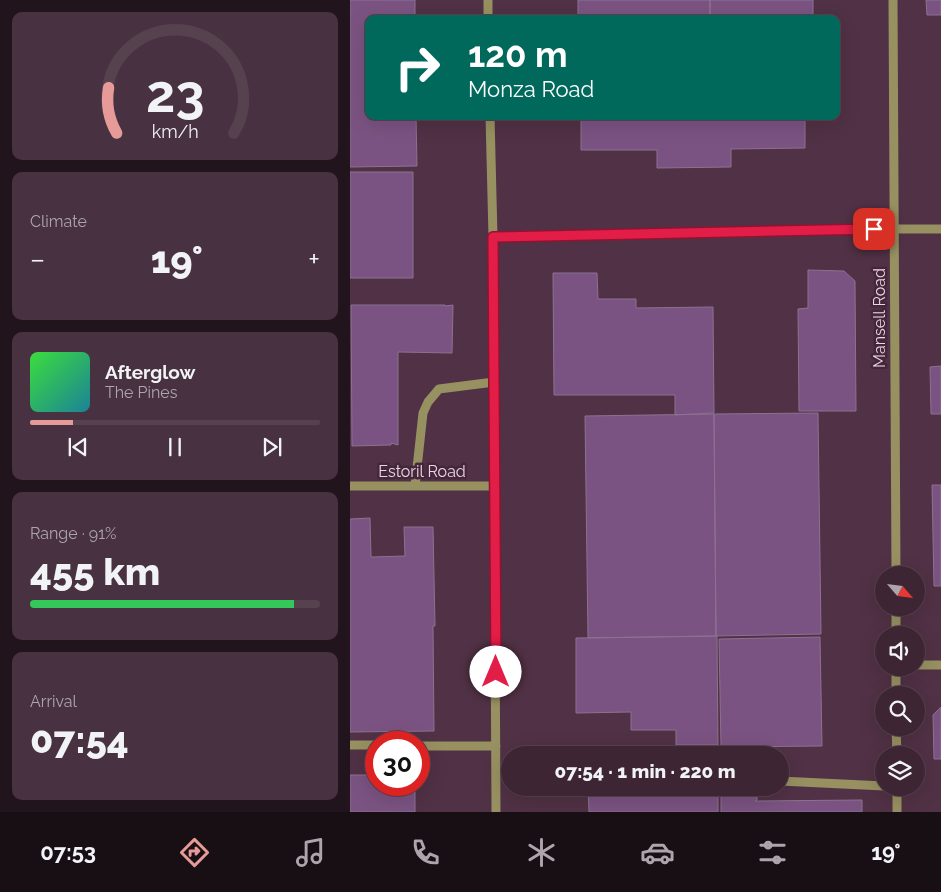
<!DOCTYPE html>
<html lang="en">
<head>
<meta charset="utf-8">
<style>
  body { margin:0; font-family:Raleway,sans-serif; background:#483140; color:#f1f3f6; height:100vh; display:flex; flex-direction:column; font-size:19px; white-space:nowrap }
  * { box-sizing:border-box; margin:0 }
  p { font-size:16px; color:#ada5ac }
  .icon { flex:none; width:28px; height:28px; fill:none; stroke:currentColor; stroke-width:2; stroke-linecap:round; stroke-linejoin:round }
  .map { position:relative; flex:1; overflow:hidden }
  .side { display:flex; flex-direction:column; gap:12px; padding:12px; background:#22141d; width:350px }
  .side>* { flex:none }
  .hud { position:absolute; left:15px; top:15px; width:475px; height:105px; border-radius:10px; box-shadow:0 5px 20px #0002,0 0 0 1px #56424f; background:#00695c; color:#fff; overflow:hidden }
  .needle { width:32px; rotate:118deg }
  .tools { position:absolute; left:525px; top:566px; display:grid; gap:10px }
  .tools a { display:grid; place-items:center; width:50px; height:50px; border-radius:50%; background:#3d2534; box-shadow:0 5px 20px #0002,0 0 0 1px #56424f; font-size:25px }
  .speed { position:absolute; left:15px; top:731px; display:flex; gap:10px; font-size:25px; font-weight:700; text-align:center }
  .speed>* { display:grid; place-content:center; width:65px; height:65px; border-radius:50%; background:#3d2534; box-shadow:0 5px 20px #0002,0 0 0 1px #56424f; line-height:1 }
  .speed .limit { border:8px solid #d22; background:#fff; color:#111 }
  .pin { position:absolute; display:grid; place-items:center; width:42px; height:42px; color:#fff; margin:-21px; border-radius:10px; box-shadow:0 2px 8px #0006 }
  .me { position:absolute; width:55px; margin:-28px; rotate:0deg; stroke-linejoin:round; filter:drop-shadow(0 0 4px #0008) }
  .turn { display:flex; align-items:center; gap:18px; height:105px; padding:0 20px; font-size:22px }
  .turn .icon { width:65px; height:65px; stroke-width:2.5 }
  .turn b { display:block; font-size:35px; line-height:42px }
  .big { font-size:38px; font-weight:800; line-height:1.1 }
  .side .widget { flex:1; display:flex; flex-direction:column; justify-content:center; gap:8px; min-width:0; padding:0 18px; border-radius:10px; background:#483140 }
  .side .dial { align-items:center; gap:0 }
  .dial svg { height:130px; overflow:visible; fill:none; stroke:#56424f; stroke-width:7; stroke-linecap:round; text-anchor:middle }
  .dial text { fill:#f1f3f6; stroke:none }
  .song { display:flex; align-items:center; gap:15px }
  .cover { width:60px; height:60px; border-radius:8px; background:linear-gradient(135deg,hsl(120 70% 55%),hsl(190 70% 35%)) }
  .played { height:5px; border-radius:2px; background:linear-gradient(90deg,#e69b98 15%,#56424f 15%) }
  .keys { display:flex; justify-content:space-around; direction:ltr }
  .heat { display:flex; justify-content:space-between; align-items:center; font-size:28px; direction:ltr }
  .charge { height:8px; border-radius:4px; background:linear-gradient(90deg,#34c759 91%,#56424f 0) }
  .trip { position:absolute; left:151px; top:746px; width:288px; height:50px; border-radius:25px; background:#3d2534; box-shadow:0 5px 20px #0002,0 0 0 1px #56424f; font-weight:800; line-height:50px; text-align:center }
  .menu { display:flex; height:80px; justify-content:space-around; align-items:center; background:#180f15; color:#ada5ac }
  .menu .icon { width:35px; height:35px }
  .menu .selected { color:#e69b98 }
  .menu b { font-size:22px; color:#f1f3f6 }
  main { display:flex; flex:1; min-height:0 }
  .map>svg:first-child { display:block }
</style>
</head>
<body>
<main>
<section class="side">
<div class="widget dial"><svg viewBox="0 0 100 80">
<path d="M14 69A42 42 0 1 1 86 69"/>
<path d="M14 69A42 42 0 0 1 9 41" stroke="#e69b98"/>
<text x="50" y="56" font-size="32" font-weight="700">23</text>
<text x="50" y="72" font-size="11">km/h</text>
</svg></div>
<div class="widget"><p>Climate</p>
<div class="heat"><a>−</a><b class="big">19°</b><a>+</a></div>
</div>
<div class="widget">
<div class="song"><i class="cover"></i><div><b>Afterglow</b><p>The Pines</p></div></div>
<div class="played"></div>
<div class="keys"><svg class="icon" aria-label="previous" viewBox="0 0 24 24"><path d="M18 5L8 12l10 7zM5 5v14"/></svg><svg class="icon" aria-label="pause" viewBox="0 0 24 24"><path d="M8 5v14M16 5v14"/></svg><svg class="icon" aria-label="next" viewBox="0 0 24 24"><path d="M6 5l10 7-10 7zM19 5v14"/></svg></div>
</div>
<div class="widget"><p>Range · 91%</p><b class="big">455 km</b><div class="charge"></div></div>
<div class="widget"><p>Arrival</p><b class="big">07:54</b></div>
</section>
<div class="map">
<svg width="591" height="812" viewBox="0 0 591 812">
  <rect width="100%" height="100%" fill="#513145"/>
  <path fill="#7b5382" stroke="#8c7290" d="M 0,0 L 65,0 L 65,19 L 19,19 L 19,116 L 66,116 L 67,166 L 0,167 Z
    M 228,0 L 360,0 L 360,19 L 228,19 Z
    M 360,0 L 463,0 L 463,19 L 360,19 Z
    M 576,0 L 591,0 L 591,15 L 577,15 Z
    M 231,116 L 455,116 L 455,148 L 381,149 L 381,167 L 307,168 L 307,150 L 231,150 Z
    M 0,172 L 63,172 L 63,278 L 0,278 Z
    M 458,270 L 494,271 L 505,281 L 506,411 L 449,411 L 448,309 L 458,308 Z
    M 203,273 L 247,273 L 248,299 L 286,299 L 286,308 L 363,307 L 364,413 L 325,415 L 325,395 L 204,395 Z
    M 1,305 L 95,305 L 95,306 L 103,305 L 102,353 L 48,352 L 48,445 L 41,443 L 41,445 L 2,446 Z
    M 591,366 L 591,414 L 581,414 L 580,367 Z
    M 468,413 L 471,634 L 366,636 L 364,414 Z
    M 364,414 L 366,636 L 238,638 L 235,416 Z
    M 582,485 L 591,485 L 591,586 L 584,586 Z
    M 20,518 L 21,557 L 55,556 L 54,527 L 83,527 L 85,626 L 83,626 L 84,731 L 0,732 L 0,519 Z
    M 367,636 L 368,745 L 326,745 L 326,730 L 281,730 L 281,712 L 226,713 L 226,638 Z
    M 470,637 L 472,746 L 371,747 L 369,639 Z
    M 591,707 L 591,759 L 584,759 L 583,715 Z
    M 368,748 L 368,755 L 267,755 L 267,749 Z
    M 371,748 L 407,748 L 407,755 L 371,755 Z
    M 0,775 L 26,775 L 26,785 L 65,785 L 65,812 L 0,812 Z
    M 238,788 L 368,788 L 368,812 L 239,812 Z
    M 371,788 L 407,788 L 407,800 L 405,801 L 512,800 L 512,812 L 371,812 Z"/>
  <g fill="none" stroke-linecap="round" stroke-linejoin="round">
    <path stroke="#979061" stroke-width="9" d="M 138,0 L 138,19
      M 543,0 L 546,575
      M 140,116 L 143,237 L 146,812
      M 143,237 L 543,229 L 591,229
      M 0,486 L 144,486
      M 65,486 L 73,413 L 78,402 L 89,389 L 144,382
      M 546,608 L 546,635
      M 566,665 L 591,665
      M 546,668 L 546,695
      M 546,728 L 547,755
      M 0,745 L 26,745
      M 69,746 L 146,746
      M 430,781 L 534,786
      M 547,788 L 547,812"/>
  </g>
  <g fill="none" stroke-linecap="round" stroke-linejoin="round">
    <defs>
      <path id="route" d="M 146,672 L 143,237 L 524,229"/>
    </defs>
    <use href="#route" stroke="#92132f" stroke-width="12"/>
    <use href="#route" stroke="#e11d48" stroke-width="9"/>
  </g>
  <g text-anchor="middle" stroke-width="5" stroke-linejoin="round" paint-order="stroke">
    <g font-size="16" fill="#e9d5e1" stroke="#45273b">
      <text transform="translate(529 318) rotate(-90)" y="6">Mansell Road</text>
      <text x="72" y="477">Estoril Road</text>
    </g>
  </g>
</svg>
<div class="tools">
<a><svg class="needle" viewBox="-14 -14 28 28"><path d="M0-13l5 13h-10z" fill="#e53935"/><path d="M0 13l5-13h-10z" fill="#ada5ac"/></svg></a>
<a><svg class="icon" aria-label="sound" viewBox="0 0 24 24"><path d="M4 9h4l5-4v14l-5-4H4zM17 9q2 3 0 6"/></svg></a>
<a><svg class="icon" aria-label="search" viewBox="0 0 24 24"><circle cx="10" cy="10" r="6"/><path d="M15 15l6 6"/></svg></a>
<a><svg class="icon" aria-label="layers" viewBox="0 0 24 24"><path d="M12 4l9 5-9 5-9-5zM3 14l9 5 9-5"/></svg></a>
</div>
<div class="speed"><div class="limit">30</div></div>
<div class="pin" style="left:524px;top:229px;background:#d93025"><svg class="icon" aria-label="arrive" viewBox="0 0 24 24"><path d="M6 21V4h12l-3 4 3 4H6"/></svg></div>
<svg class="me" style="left:146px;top:672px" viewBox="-20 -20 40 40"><circle r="19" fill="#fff"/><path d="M0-13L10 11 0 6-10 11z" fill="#e11d48"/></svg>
<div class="trip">07:54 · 1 min · 220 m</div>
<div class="hud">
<div class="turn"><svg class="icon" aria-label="right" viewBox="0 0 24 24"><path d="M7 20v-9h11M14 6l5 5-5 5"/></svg><div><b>120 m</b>Monza Road</div></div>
</div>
</div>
</main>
<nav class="menu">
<b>07:53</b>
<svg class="icon selected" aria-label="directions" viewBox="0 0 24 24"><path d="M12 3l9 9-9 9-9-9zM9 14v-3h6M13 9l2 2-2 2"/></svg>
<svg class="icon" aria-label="music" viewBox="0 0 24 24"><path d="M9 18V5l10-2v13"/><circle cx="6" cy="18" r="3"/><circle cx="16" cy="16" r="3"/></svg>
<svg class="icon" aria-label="phone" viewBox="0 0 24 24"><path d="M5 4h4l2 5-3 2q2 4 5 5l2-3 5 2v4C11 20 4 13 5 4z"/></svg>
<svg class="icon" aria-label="climate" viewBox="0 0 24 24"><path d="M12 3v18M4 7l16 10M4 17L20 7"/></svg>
<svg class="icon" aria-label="car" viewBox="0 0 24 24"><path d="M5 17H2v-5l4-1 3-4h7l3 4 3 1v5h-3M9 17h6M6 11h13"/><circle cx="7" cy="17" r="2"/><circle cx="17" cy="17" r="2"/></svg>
<svg class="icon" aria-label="filters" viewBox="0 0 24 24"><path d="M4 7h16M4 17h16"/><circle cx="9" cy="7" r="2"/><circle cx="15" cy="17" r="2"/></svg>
<b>19°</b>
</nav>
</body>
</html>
